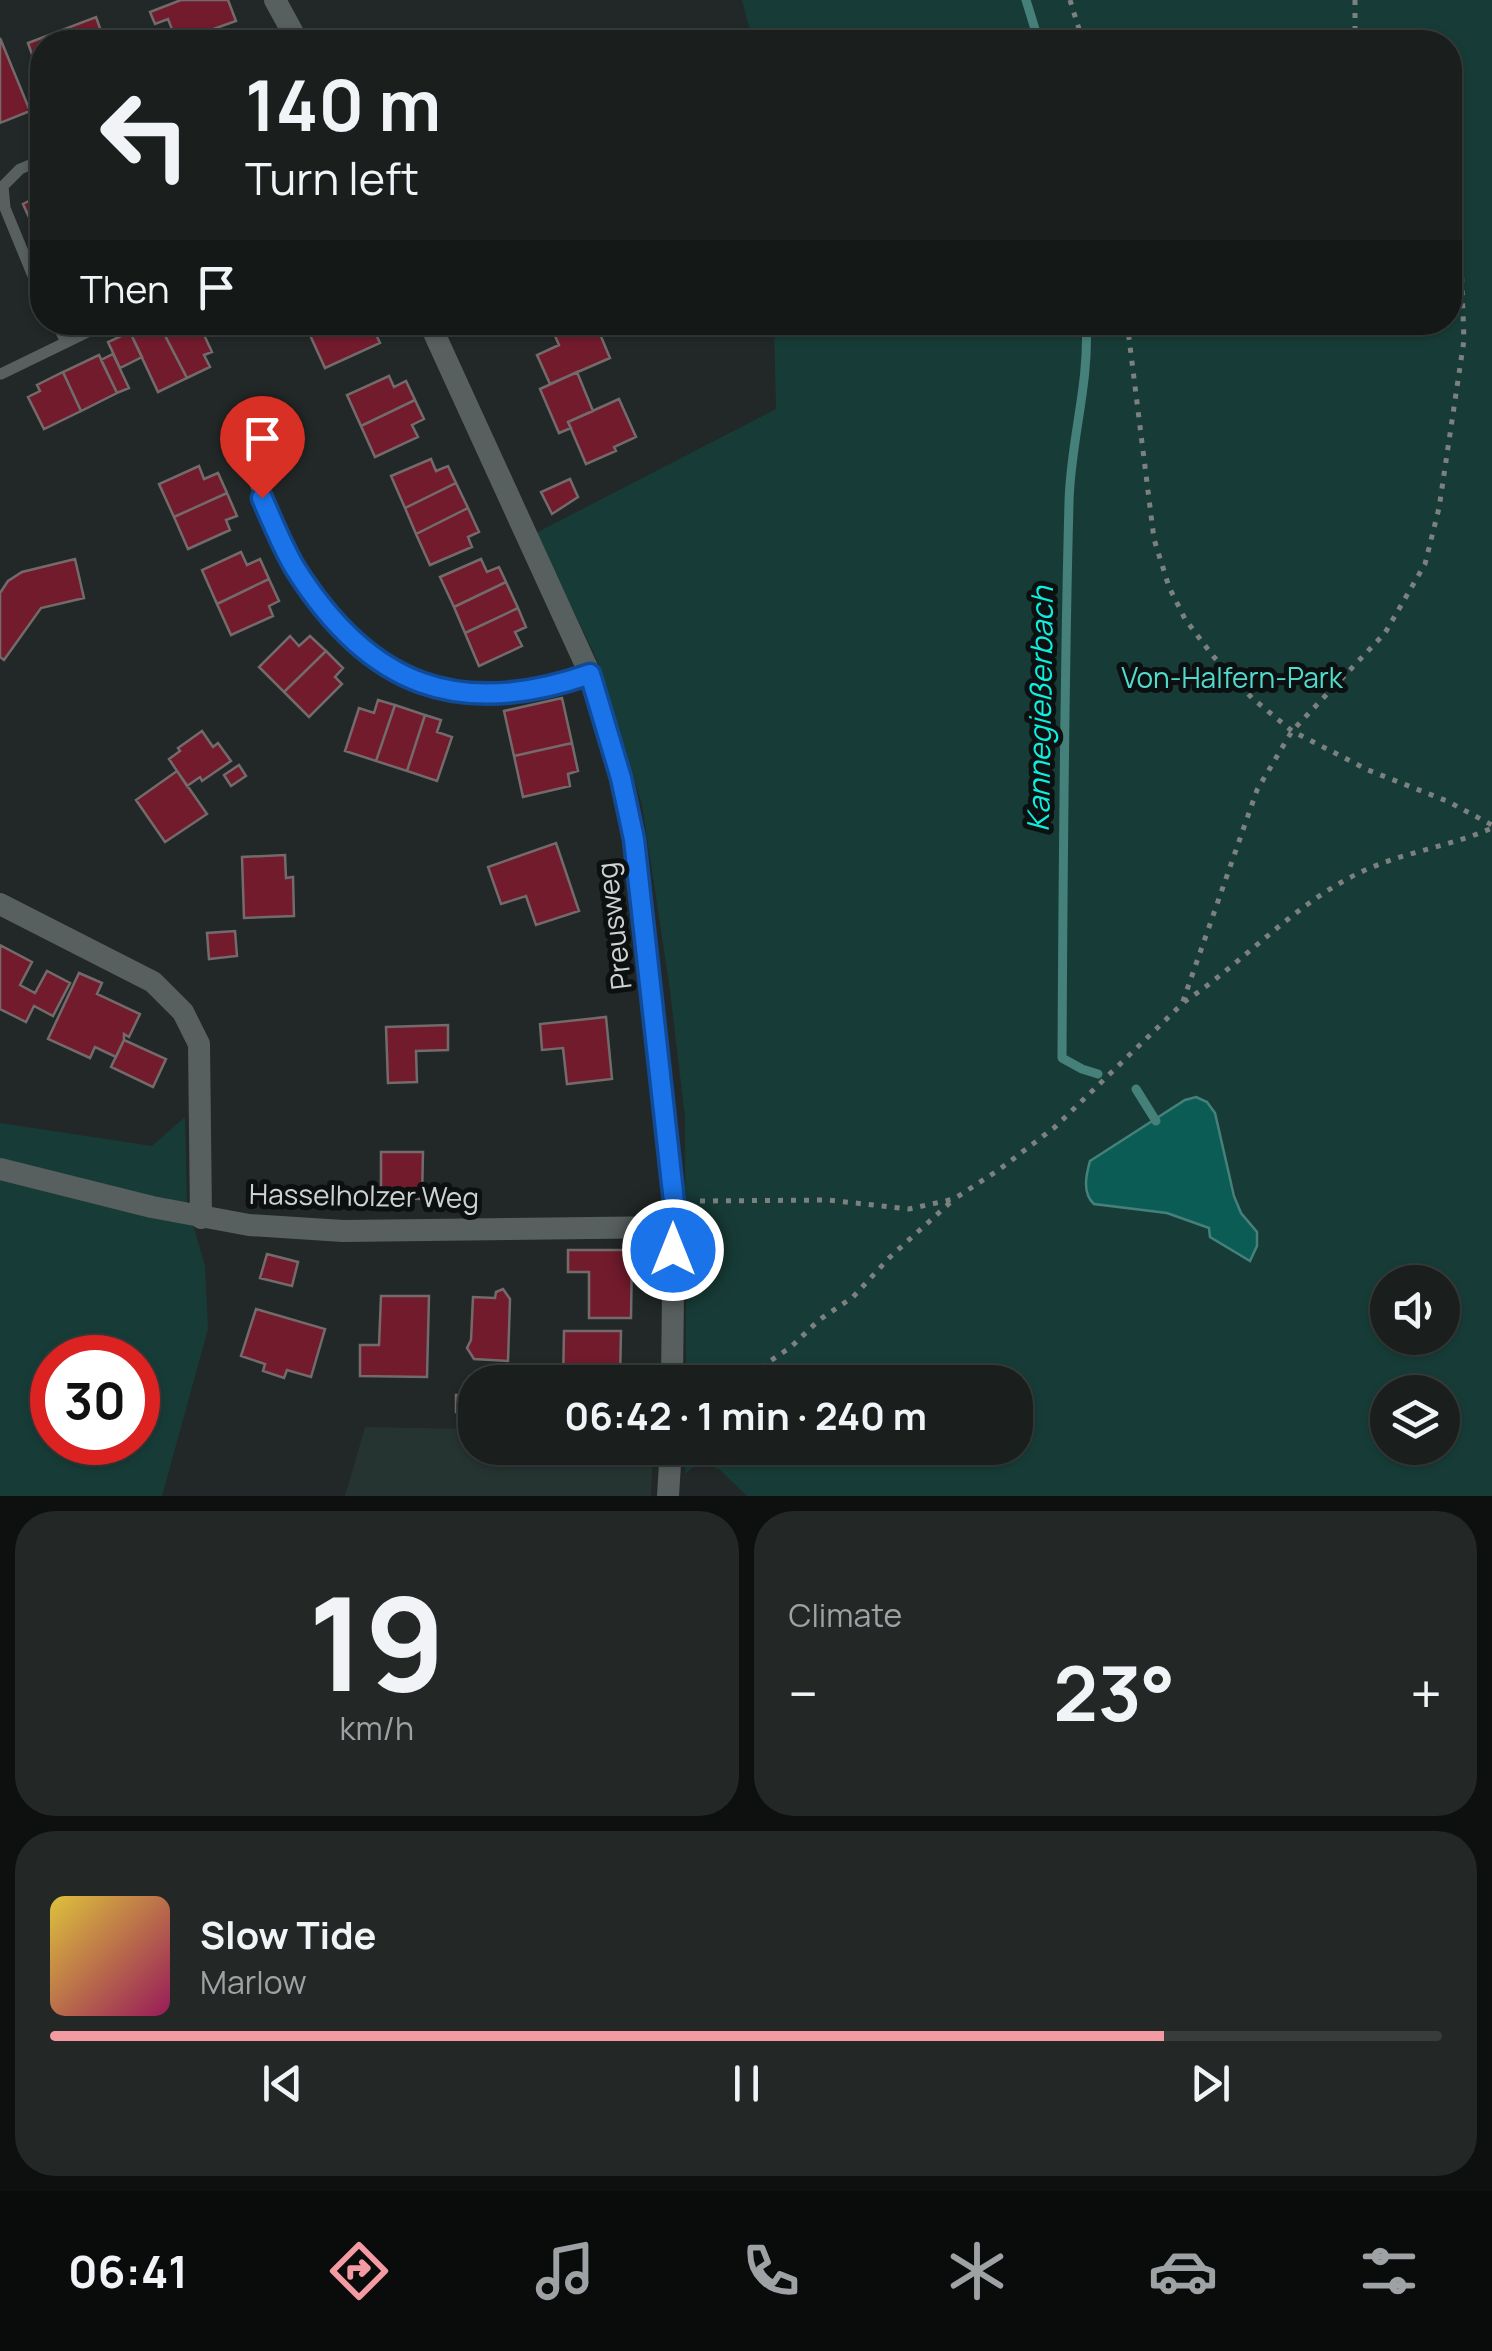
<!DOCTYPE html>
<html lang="en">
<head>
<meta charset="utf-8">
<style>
  body { margin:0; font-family:Manrope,sans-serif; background:#232726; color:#f1f3f6; height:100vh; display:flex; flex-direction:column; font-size:38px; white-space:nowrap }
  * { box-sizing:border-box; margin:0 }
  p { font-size:32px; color:#9fa2a4 }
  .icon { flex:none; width:55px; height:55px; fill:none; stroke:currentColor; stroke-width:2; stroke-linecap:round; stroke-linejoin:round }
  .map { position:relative; height:1496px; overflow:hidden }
  .side { display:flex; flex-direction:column; gap:15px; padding:15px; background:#0e1010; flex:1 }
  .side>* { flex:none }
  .guide { position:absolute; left:30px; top:30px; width:1432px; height:305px; border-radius:40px; box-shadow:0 2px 8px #0004,0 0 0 2px #383c3b; background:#1a1e1d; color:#f1f3f6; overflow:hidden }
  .tools { position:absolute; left:1370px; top:1265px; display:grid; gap:20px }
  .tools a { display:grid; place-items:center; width:90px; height:90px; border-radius:50%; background:#1a1e1d; box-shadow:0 2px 8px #0004,0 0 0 2px #383c3b; font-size:50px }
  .speed { position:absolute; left:30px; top:1335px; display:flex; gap:20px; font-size:50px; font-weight:700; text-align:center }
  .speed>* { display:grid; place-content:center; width:130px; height:130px; border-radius:50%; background:#1a1e1d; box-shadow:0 2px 8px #0004,0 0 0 2px #383c3b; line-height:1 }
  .speed .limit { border:15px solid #d22; background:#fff; color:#111 }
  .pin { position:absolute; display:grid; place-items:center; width:85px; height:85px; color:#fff; margin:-102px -42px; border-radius:50% 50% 50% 0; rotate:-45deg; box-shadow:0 0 10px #0007 }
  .pin .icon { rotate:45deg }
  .me { position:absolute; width:110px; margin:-55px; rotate:0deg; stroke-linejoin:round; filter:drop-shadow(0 0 8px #0008) }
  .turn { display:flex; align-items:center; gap:35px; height:210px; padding:0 50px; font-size:45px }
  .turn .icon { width:130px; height:130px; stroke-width:2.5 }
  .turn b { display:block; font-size:70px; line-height:85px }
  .then { display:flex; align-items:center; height:95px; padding:0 50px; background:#0003; gap:20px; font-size:38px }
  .big { font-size:75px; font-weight:700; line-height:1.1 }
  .side .tile { flex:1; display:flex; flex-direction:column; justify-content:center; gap:15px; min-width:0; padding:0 35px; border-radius:40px; background:#232726 }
  .side .dial { align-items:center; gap:0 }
  .dial b { font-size:130px; line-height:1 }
  .song { display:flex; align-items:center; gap:30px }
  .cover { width:120px; height:120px; border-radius:15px; background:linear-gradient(135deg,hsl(50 70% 55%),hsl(330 70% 35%)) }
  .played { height:10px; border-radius:5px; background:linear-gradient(90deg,#f49aa2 80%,#383c3b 80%) }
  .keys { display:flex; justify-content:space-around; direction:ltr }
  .heat { display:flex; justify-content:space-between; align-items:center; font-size:55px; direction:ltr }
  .side .tiles { flex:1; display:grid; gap:15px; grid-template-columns:1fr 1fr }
  .tile:last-child { grid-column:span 2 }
  .trip { position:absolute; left:458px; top:1365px; width:575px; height:100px; border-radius:40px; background:#1a1e1d; box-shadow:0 2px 8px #0004,0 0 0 2px #383c3b; font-weight:700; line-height:100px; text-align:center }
  .menu { display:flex; height:160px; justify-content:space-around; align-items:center; background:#0a0c0c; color:#9fa2a4 }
  .menu .icon { width:70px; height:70px }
  .menu .selected { color:#f49aa2 }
  .menu b { font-size:45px; color:#f1f3f6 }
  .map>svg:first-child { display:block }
</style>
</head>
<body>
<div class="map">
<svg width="1492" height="1496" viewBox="0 0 1492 1496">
  <rect width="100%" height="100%" fill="#222827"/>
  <path fill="#253331" d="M 365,1427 L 475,1429 L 475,1448 L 653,1448 L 651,1496 L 345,1496 Z"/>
  <path fill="#173c37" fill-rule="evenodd" d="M 742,0 L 1492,0 L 1492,1496 L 747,1496 L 720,1470 L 700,1461 L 685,1474 L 686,1448 L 1015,1448 L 1015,1382 L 686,1382 L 685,1118 L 670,990 L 642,805 L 598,662 L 536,533 L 776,409 L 774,323 L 1450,322 L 1450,42 L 753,42 ZM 1185,1100 L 1225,1156 L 1241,1213 L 1257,1232 L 1210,1228 L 1167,1213 L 1094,1204 L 1089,1199 L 1101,1152 L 1122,1143 ZM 1388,1282 L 1442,1282 L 1442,1338 L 1388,1338 ZM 1388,1392 L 1442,1392 L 1442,1448 L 1388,1448 Z
    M 185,1117 L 187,1204 L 205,1266 L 208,1329 L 162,1496 L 0,1496 L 0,1123 L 152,1146 ZM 52,1358 L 138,1358 L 138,1442 L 52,1442 Z"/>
  <path fill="#0b5c55" stroke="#46807a" stroke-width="2.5" d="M 1196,1097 L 1207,1102 L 1215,1113 L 1234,1196 L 1241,1213 L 1257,1232 L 1257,1246 L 1250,1261 L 1210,1237 L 1209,1228 L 1167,1213 L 1094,1204 C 1082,1193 1086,1175 1090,1161 L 1185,1100 Z"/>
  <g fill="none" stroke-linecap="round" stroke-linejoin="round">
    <path stroke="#46807a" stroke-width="9" d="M 1026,0 L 1039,42
      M 1086,322 C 1090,383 1070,443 1069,503 C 1064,688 1063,873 1062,1058 L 1082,1069 L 1098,1074
      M 1136,1089 L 1156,1121"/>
  </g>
  <path fill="#721b2d" stroke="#736b6b" stroke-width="2.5" d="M 181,0 L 228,0 L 236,21 L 177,42 L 168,19 L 155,24 L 150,12 Z
    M 96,17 L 105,42 L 42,42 L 42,83 L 28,43 Z
    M 0,38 L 30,111 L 0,123 Z
    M 42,194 L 42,246 L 23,204 Z
    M 149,322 L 158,322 L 187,378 L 158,392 L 130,332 Z
    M 158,322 L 198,322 L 212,352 L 204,355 L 210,367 L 187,378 Z
    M 304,322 L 370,322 L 380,343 L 325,368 Z
    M 549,322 L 595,322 L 610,358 L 550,384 L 537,355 L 559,345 Z
    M 130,332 L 142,357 L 120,368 L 108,342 Z
    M 113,354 L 129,388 L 117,393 L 101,360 Z
    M 99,355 L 117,393 L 81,411 L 63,372 Z
    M 63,372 L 81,411 L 44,429 L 28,397 L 40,391 L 37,385 Z
    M 577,372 L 593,411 L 568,422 L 571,428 L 559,433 L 540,389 Z
    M 389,376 L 394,387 L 406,381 L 415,400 L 361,426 L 347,395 Z
    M 619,399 L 636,437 L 614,447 L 616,451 L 586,464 L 568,422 Z
    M 415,400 L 424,419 L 412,425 L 418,437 L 375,457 L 361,426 Z
    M 431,459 L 436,471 L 448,466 L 456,483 L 405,508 L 391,476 Z
    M 199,466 L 204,479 L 218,473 L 227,493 L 174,517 L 159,484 Z
    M 570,479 L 578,497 L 552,514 L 541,492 Z
    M 456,483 L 468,508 L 416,534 L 405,508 Z
    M 227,493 L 237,516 L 226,520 L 230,530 L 188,549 L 174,517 Z
    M 468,508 L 479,532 L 468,537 L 472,547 L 430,565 L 416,534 Z
    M 241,552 L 247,565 L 260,559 L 269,579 L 217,604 L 202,570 Z
    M 75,559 L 84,598 L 41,608 L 4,660 L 0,657 L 0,593 L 8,581 L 22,572 Z
    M 481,559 L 487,572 L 499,567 L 506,582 L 454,607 L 440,577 Z
    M 269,579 L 279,601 L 269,606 L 273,616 L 231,635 L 217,604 Z
    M 506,582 L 518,608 L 465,633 L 454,607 Z
    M 518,608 L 526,627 L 515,632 L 522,646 L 479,666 L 465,633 Z
    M 290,636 L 299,646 L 310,636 L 326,651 L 284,692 L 259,667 Z
    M 326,651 L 343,668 L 335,677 L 342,684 L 309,717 L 284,692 Z
    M 562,698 L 572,743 L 514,756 L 504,711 Z
    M 378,700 L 395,705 L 376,761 L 345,751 L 359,708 L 374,713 Z
    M 395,705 L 425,715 L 407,771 L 376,761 Z
    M 425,715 L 441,720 L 437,732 L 452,737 L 437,781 L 407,771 Z
    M 202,731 L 213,747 L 218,743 L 231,761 L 202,781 L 200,777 L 187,786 L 169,759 L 180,751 L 178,748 Z
    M 572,743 L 578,771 L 568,774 L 570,786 L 523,797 L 514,756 Z
    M 239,765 L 246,776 L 231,786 L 224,775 Z
    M 177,771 L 207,814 L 165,842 L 136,800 Z
    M 556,843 L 579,911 L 536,925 L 526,896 L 501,904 L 488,867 Z
    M 285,855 L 286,878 L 293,877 L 294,916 L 244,918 L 242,857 Z
    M 235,931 L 237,956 L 209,959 L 207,933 Z
    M 0,945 L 32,962 L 20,985 L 35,993 L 47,971 L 70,983 L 53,1016 L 34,1006 L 26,1022 L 0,1009 Z
    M 79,973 L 102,983 L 97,994 L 140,1014 L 129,1037 L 124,1034 L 124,1040 L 116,1057 L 95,1047 L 90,1058 L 48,1039 Z
    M 606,1017 L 612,1079 L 567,1084 L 563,1048 L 542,1050 L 540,1024 Z
    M 448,1025 L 448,1050 L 416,1051 L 417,1082 L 388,1083 L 386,1027 Z
    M 124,1040 L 166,1059 L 153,1087 L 111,1067 Z
    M 381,1152 L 423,1152 L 422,1199 L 381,1198 Z
    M 568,1250 L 632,1250 L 631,1318 L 589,1318 L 589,1272 L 568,1272 Z
    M 267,1254 L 298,1262 L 292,1286 L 260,1278 Z
    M 503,1289 L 510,1299 L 508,1361 L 474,1359 L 467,1348 L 471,1340 L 473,1297 L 495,1298 L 496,1292 Z
    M 381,1296 L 429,1296 L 427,1377 L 360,1376 L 360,1345 L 379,1345 Z
    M 256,1309 L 325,1329 L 311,1377 L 287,1370 L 284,1378 L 263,1371 L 265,1364 L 241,1356 Z
    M 564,1331 L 621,1331 L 620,1382 L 563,1382 Z
    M 473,1384 L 475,1412 L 456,1412 L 456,1395 L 473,1395 Z"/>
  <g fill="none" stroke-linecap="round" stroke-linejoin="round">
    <path stroke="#7c8180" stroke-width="5" stroke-dasharray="5 8" stroke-linecap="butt" d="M 1070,0 L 1083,42
      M 1355,0 L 1355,33 L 1360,42
      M 1127,322 L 1154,539 L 1169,587 L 1185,619 L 1213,656 L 1252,698 L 1292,731 L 1368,770 L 1447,801 L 1492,825
      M 1184,1002 C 1244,962 1294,904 1359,873 C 1402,852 1449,847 1492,828
      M 700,1201 L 828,1200 L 909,1209 L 954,1199 L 1000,1169 L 1055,1127 L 1182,1004 L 1257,790 L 1292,731 L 1385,633 L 1425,564 L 1439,508 L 1464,340 L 1461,261 L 1450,219
      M 739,1382 L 791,1347 L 819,1320 L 853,1297 L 890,1257 L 953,1200"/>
    <path stroke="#58605f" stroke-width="11" d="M 42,160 L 20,169 L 3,186 L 5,208 L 42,298
      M 56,322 L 66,342
      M 1,374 L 108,322
      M 246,464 C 262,498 275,537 296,569 C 371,685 460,721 590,674"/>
    <path stroke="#58605f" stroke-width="22" d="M 275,0 L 298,42
      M 429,322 L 590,674 L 621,778 L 634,839 L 674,1202 L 672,1382
      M 0,904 L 153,982 L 183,1012 L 199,1044 L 201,1218
      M 0,1169 L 152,1207 L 249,1225 L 343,1231 L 673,1227
      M 668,1496 L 671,1448"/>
  </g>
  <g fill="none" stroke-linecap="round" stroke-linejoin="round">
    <defs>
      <path id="route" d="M 262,498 C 272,521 282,546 295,568 C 369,686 459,720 590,674 L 621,778 L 634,839 L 674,1202 L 673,1250"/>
    </defs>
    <use href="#route" stroke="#114b97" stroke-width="25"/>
    <use href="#route" stroke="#1a73e8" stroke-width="18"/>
  </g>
  <g text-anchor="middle" stroke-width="10" stroke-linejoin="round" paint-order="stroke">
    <g font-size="28" fill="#51dbcd" stroke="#0d1010">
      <text x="1232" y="688">Von-Halfern-Park</text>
    </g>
    <g font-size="28" fill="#ced3d2" stroke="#0d1010">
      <text transform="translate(614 926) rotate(-97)" y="10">Preusweg</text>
      <text transform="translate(364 1196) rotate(1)" y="10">Hasselholzer Weg</text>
    </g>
    <g font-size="30" font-style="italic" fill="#0ef0df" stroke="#0d1010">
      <text transform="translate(1041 709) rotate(-89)" y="10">Kannegießerbach</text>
    </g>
  </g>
</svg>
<div class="tools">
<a><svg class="icon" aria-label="sound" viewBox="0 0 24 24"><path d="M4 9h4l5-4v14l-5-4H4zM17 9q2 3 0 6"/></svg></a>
<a><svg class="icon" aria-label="layers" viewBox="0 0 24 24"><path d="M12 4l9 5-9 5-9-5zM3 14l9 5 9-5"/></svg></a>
</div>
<div class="speed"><div class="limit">30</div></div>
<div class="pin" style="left:262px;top:498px;background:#d93025"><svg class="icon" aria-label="arrive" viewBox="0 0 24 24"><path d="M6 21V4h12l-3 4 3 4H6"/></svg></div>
<svg class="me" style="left:673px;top:1250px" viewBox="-20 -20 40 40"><circle r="17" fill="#1a73e8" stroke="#fff" stroke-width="3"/><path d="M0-11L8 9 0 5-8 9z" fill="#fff"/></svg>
<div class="trip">06:42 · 1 min · 240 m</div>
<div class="guide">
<div class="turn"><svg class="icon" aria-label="left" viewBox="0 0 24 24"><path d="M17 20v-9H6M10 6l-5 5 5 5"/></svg><div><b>140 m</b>Turn left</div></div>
<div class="then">Then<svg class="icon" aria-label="arrive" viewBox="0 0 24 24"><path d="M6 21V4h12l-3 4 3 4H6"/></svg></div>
</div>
</div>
<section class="side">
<div class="tiles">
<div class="tile dial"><b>19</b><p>km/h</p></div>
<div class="tile"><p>Climate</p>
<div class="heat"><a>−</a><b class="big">23°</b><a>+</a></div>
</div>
<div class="tile">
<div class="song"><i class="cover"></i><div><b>Slow Tide</b><p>Marlow</p></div></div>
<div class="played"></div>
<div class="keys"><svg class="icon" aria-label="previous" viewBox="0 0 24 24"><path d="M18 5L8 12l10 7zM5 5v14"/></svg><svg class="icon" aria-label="pause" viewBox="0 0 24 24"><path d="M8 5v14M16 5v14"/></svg><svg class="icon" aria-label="next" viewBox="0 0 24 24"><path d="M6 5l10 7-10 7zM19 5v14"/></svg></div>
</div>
</div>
</section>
<nav class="menu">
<b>06:41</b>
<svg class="icon selected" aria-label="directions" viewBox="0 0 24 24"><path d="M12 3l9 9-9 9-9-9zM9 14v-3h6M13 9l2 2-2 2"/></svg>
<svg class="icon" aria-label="music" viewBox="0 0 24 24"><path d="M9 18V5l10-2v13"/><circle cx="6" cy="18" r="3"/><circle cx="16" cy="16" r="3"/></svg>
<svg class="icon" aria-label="phone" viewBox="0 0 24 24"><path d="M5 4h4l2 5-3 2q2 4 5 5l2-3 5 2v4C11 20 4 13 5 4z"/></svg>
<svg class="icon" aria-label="climate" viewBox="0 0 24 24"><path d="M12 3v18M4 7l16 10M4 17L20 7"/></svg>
<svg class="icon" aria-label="car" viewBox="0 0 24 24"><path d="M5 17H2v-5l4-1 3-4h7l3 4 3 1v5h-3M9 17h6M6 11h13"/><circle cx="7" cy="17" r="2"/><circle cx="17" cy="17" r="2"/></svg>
<svg class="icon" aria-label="filters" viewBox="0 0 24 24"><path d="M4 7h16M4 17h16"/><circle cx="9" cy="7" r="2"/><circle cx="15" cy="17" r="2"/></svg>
</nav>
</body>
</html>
